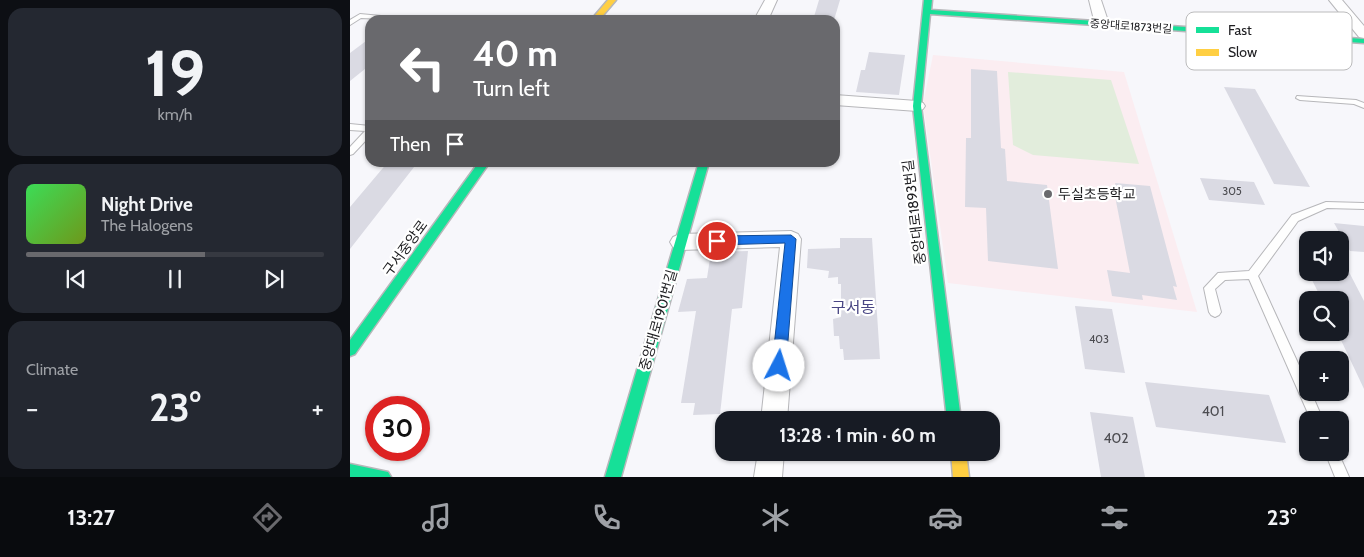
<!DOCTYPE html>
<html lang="en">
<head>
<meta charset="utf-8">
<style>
  body { margin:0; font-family:Cabin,"Noto Sans KR",sans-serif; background:#242831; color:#f1f3f6; height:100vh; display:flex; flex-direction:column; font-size:19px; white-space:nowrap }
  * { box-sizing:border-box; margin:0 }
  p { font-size:16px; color:#9ea1a6 }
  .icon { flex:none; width:28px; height:28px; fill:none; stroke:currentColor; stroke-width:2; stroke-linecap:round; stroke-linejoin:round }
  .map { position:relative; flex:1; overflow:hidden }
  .side { display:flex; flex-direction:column; gap:8px; padding:8px; background:#0d0f14; width:350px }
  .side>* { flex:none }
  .guide { position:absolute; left:15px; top:15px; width:475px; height:152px; border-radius:15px; box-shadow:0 1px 4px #0004; background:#69696d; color:#fff; overflow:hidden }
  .buttons { position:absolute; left:949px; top:231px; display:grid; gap:10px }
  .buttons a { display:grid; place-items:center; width:50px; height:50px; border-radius:10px; background:#171b24; box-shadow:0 1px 4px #0004; font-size:25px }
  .speed { position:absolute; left:15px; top:396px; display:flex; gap:10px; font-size:25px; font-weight:700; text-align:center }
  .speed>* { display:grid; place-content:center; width:65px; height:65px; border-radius:50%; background:#171b24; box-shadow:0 1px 4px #0004; line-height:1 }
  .speed .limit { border:8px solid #d22; background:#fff; color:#111 }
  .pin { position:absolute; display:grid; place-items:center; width:42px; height:42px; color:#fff; margin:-21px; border:2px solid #fff; border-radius:50%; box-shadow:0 1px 5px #0007 }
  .me { position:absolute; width:55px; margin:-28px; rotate:5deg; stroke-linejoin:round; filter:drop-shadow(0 0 4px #0008) }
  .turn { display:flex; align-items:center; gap:18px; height:105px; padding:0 25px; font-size:22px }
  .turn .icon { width:65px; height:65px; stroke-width:2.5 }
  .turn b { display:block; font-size:35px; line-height:42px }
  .then { display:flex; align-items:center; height:48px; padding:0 25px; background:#0003; gap:10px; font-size:19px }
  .big { font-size:38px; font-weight:700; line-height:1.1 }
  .side .widget { flex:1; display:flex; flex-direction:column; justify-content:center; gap:8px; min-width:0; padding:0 18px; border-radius:15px; background:#242831 }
  .side .dial { align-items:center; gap:0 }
  .dial b { font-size:65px; line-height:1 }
  .song { display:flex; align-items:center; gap:15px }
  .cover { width:60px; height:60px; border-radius:8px; background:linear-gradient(135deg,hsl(130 70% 55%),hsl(80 70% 35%)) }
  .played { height:5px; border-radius:2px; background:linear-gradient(90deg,#69696d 60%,#363941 60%) }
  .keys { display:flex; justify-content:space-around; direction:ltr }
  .heat { display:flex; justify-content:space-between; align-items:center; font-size:28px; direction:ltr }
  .trip { position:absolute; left:365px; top:411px; width:285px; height:50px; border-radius:15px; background:#171b24; box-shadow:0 1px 4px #0004; font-weight:700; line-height:50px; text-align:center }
  .menu { display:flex; height:80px; justify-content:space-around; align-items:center; background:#090b0e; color:#9ea1a6 }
  .menu .icon { width:35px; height:35px }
  .menu .active { color:#69696d }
  .menu b { font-size:22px; color:#f1f3f6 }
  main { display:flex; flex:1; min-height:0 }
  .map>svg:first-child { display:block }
</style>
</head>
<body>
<main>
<section class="side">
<div class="widget dial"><b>19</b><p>km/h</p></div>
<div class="widget">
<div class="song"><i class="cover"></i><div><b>Night Drive</b><p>The Halogens</p></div></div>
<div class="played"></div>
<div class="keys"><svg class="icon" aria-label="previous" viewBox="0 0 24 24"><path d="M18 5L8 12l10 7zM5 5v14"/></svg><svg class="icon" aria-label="pause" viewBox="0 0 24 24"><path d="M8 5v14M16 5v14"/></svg><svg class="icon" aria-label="next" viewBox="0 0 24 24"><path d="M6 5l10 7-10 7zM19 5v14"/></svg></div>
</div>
<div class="widget"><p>Climate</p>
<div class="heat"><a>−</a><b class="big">23°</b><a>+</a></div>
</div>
</section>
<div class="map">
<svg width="1014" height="477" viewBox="0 0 1014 477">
  <rect width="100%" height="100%" fill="#f7f7fb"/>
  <path fill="#fbedf1" d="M 583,55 L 774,72 L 847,312 L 598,283 L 573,104 Z"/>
  <path fill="#e2eddc" d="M 658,72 L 761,80 L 789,164 L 683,155 L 663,145 Z"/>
  <path fill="#dadae3" d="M 469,0 L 490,0 L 484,20 L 463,20 Z
    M 20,38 L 20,65 L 0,81 L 0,53 Z
    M 519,52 L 555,55 L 549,95 L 506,92 L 511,70 L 515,70 Z
    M 621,69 L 647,71 L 651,148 L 655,149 L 657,181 L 697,185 L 708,269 L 638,261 L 636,208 L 615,207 L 616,138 L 621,138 Z
    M 874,87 L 905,89 L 960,187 L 924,184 Z
    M 38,162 L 68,162 L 0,249 L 0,207 Z
    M 850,178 L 904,182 L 915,205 L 859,200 Z
    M 765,183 L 800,186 L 827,287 L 823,286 L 827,300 L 792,295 L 793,300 L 762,296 L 757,270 L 780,273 L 764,191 L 767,191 Z
    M 984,223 L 1014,226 L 1014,252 L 1000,251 Z
    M 490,238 L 522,238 L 530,359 L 494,360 L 493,349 L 490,349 L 489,336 L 484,336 L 483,319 L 491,317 L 491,284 L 488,284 L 488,277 L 478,278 L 479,271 L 457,268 L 458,249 L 490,248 Z
    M 398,251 L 392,308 L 382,309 L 370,414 L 343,415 L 345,403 L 331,403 L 346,311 L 328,312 L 337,279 L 357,278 L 361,252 Z
    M 958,272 L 999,272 L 1014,301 L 1014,389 L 990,338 L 990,300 L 972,300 Z
    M 725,306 L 762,309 L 775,373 L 735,369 Z
    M 795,382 L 919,395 L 936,443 L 806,427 Z
    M 740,412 L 783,417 L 795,477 L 751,477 Z"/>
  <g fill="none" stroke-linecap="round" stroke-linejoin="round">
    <defs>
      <path id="lane" d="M 10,14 L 52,18 L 55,20 L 11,18 L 0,25 L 0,20 Z
        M 947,96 L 1006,100 L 1014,103 L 1014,108 L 1004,104 L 950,100 L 946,98 Z
        M 0,124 L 20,126 L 20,136 L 3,154 L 0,155 L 0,147 L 15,131 L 0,130 Z
        M 976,202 L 1014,203 L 1014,209 L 977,208 L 948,221 L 908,276 L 958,385 L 958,392 L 961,392 L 973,420 L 961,420 L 899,279 L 875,280 L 865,289 L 871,312 L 869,315 L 865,317 L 861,315 L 859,312 L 854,288 L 868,273 L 899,271 L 942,215 Z
        M 975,452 L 988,452 L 999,477 L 985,477 Z"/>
      <path id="street" d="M 415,0 L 427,0 L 418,20 L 404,20 Z
        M 739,0 L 751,0 L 759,24 L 757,27 L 747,27 L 745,24 Z
        M 979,0 L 992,0 L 1014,26 L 1014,38 L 1009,37 Z
        M 485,95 L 567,101 L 573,103 L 575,106 L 573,109 L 567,111 L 485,105 Z
        M 441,231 L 448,234 L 451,239 L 437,420 L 411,420 L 430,247 L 330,250 L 323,247 L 320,242 L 323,237 L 330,234 Z
        M 408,452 L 434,452 L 432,477 L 404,477 Z"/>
      <path id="fast" d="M 574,0 L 582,0 L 581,10 L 1014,39 L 1014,43 L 580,14 L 571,106 L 611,420 L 597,420 L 563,106 Z
        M 129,162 L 140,162 L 5,354 L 0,356 L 0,340 Z
        M 349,162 L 359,162 L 271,477 L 255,477 Z
        M 0,464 L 38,472 L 41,477 L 0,477 Z"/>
      <path id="slow" d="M 258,0 L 266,0 L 249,20 L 241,20 Z
        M 601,452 L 616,452 L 619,477 L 603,477 Z"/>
    </defs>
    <use href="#lane" stroke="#b7b7ba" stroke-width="2"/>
    <use href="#street" stroke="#b7b7ba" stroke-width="2"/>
    <use href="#fast" stroke="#b7b7ba" stroke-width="3"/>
    <use href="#slow" stroke="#b7b7ba" stroke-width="3"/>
    <use href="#lane" fill="#fefefe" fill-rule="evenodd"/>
    <use href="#street" fill="#fefefe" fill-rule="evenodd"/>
    <use href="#fast" fill="#16e098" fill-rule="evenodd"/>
    <use href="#slow" fill="#ffcf43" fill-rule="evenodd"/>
  </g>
  <path fill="#1a73e8" stroke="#114b97" d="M 441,235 L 446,239 L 436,366 L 434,370 L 429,372 L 424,370 L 422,366 L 435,243 L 367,245 L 361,241 L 367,236 Z"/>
  <circle fill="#69696d" stroke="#fff" stroke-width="2" cx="698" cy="194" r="5"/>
  <g text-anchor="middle" stroke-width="4.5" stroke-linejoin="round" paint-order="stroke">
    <g font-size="11" fill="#1d1d20" stroke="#fff">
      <text transform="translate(781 26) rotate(4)" y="4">중앙대로1873번길</text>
    </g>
    <g font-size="11" fill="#4c4c51">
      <text x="882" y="195">305</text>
      <text x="749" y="343">403</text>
    </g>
    <g font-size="14" fill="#1d1d20" stroke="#fff" text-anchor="start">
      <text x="708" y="199">두실초등학교</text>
    </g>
    <g font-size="14" fill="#1d1d20" stroke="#fff">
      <text transform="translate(564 212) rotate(-97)" y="5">중앙대로1893번길</text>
      <text transform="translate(55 248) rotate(-54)" y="5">구서중앙로</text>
      <text transform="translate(308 320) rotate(-74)" y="5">중앙대로1901번길</text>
    </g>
    <g font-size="14" fill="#4c4c51">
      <text x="863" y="416">401</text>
      <text x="766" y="443">402</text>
    </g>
    <g font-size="16" fill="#494684" stroke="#fff">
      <text x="503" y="313">구서동</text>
    </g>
  </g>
  <rect x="836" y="12" width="166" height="58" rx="8" fill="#fff" stroke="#bbbbbc" stroke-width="1"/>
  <rect x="846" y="27" width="23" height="6" fill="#16e098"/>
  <rect x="846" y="49" width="23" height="7" fill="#ffcf43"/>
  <g font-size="14" fill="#1d1d20">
    <text x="878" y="35">Fast</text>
    <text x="878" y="57">Slow</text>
  </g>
</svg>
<div class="buttons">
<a><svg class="icon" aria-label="sound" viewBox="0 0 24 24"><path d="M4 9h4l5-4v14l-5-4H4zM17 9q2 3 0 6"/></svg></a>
<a><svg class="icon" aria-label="search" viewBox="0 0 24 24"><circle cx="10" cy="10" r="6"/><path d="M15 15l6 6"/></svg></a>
<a>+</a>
<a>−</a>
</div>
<div class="speed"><div class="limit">30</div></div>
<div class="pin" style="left:367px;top:241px;background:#d93025"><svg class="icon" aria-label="arrive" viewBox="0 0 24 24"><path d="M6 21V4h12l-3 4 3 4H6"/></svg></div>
<svg class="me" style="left:429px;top:366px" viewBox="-20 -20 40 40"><circle r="19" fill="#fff"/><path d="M0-13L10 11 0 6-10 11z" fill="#1a73e8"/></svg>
<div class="trip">13:28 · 1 min · 60 m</div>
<div class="guide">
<div class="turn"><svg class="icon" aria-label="left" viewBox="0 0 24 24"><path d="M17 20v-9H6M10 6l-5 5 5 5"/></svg><div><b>40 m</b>Turn left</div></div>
<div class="then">Then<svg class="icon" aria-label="arrive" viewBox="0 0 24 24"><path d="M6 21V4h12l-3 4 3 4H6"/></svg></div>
</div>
</div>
</main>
<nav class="menu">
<b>13:27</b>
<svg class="icon active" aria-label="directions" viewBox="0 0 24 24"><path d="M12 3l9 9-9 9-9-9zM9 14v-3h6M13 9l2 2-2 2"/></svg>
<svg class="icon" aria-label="music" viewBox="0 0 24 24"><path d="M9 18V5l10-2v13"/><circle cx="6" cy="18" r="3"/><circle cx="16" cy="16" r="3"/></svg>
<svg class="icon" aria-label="phone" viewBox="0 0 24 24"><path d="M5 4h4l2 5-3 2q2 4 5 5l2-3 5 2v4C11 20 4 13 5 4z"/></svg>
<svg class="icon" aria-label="climate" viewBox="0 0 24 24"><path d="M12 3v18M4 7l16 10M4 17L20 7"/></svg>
<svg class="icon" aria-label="car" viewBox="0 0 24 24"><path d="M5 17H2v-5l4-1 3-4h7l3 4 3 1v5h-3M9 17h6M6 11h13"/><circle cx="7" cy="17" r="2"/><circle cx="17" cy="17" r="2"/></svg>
<svg class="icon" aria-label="filters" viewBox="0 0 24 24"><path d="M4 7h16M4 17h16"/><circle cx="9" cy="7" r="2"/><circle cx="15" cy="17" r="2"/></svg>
<b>23°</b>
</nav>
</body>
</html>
